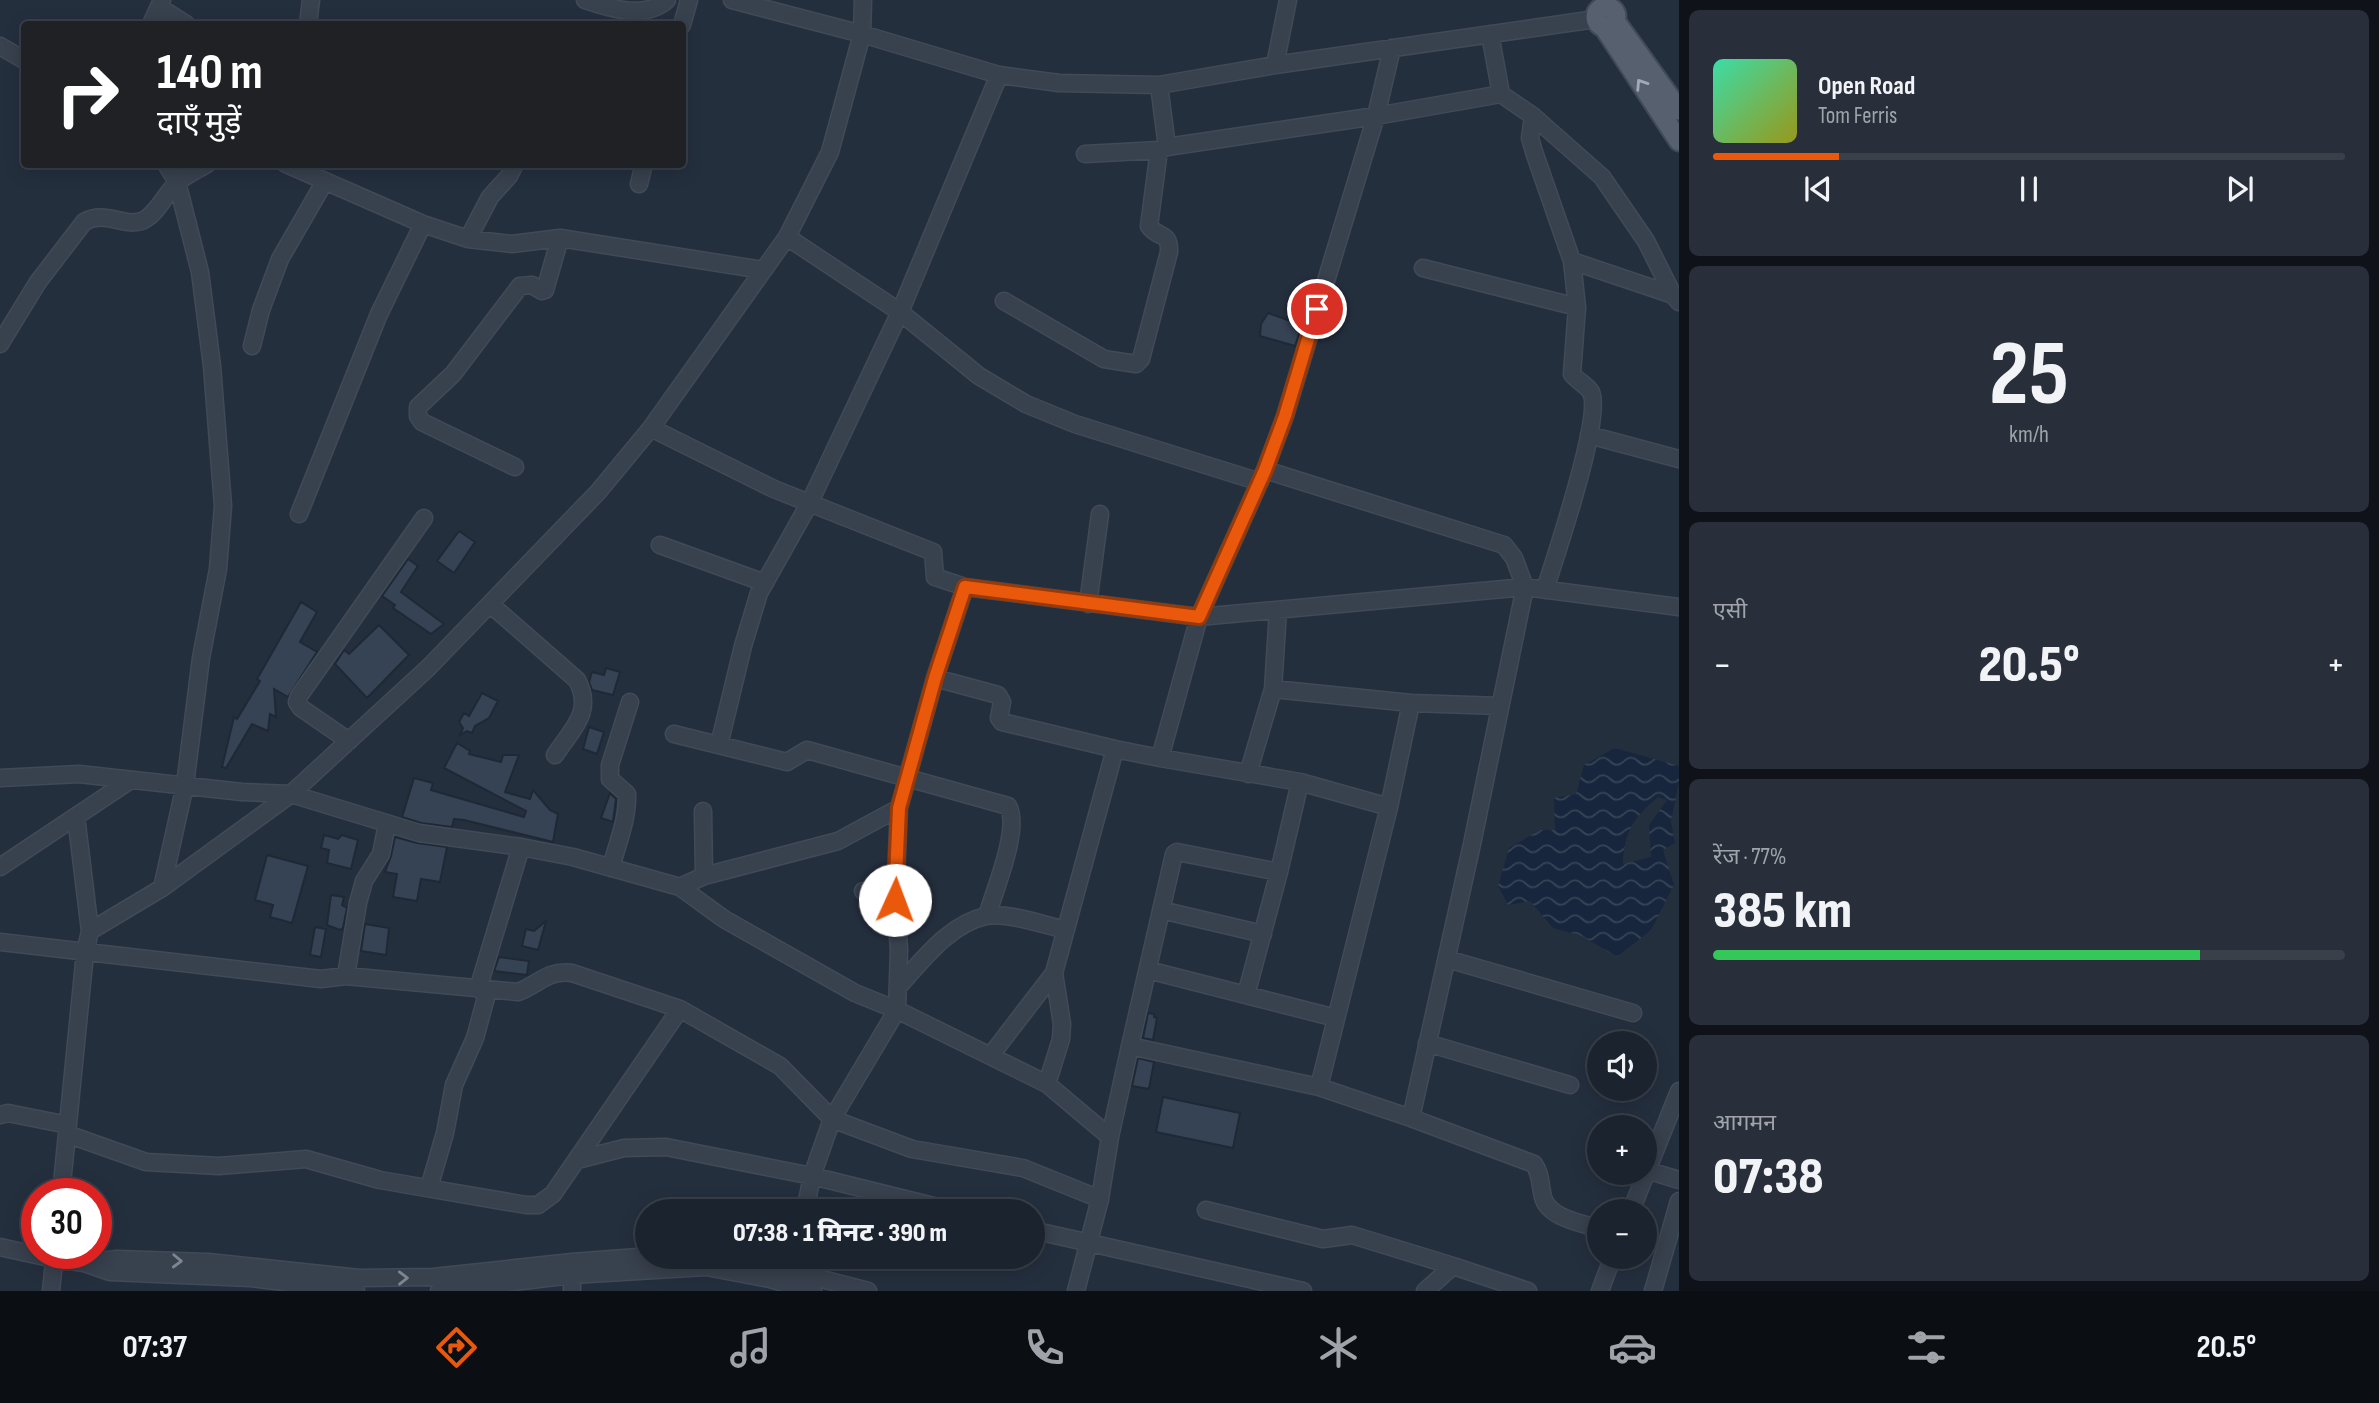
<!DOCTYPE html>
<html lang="hi">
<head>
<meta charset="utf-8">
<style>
  body { margin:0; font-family:"Sofia Sans Condensed","Noto Sans Devanagari",sans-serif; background:#282f3a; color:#f1f3f6; height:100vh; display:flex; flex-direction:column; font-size:26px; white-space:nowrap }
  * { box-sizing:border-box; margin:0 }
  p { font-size:23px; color:#a0a4aa }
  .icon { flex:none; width:38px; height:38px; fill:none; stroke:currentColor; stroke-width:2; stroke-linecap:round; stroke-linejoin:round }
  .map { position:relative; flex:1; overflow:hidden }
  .details { display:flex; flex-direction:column; gap:10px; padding:10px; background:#0f1319; width:700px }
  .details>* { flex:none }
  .top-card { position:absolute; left:21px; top:21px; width:665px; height:147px; border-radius:7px; box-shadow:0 4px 18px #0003,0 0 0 2px #39404a; background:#202124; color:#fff; overflow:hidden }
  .fabs { position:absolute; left:1587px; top:1031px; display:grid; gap:14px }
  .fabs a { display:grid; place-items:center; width:70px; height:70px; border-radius:50%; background:#1b232e; box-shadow:0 4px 18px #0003,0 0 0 2px #39404a; font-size:35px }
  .speed { position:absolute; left:21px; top:1178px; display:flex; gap:14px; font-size:35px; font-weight:700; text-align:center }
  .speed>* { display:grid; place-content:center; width:91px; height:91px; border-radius:50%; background:#1b232e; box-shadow:0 4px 18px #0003,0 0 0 2px #39404a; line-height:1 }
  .speed .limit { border:10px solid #d22; background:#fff; color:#111 }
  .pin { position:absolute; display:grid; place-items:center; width:60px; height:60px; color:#fff; margin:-30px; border:4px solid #fff; border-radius:50%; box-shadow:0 2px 7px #0007 }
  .me { position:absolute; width:77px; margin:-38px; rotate:2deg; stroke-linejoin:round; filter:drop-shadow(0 0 5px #0008) }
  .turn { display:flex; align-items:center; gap:24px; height:147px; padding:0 21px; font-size:32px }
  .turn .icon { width:91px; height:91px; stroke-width:2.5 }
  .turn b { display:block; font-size:49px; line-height:60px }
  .big { font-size:52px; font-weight:800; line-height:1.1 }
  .details .widget { flex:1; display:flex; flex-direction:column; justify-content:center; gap:10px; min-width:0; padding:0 24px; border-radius:10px; background:#282f3a }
  .details .dial { align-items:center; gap:0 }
  .dial b { font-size:91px; line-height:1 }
  .song { display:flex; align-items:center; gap:21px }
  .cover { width:84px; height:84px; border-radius:10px; background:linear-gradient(135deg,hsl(160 70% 55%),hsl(60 70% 35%)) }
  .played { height:7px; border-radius:4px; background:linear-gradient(90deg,#ea580c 20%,#39404a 20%) }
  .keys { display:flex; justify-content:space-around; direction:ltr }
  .heat { display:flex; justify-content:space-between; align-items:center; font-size:38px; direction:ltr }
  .charge { height:10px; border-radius:5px; background:linear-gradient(90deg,#34c759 77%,#39404a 0) }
  .trip { position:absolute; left:635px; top:1199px; width:410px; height:70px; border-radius:35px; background:#1b232e; box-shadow:0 4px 18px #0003,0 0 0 2px #39404a; font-weight:800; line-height:70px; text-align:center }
  .dock { display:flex; height:112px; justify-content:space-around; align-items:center; background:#0b0e12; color:#a0a4aa }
  .dock .icon { width:49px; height:49px }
  .dock .on { color:#ea580c }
  .dock b { font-size:32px; color:#f1f3f6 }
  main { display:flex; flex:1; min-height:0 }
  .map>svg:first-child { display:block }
</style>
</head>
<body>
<main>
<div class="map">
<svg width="1679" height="1291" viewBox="0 0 1679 1291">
  <defs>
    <pattern id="water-waves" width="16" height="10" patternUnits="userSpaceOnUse" patternTransform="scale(1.75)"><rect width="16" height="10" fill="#17263c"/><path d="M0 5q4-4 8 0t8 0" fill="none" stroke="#364457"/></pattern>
  </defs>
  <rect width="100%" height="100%" fill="#242f3e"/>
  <path fill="url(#water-waves)" fill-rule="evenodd" d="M 1615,748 L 1679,766 L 1679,782 L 1671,821 L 1675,843 L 1663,850 L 1674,885 L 1651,930 L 1617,957 L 1582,936 L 1553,928 L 1530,901 L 1508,905 L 1498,886 L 1509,848 L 1540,830 L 1555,830 L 1554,798 L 1576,794 L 1584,765 ZM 1658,797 L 1667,800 L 1649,825 L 1651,857 L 1623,864 C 1624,832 1634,817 1658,797 Z"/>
  <path fill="#364354" stroke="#1f2835" stroke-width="2" d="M 1268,313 L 1302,325 L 1295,346 L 1260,336 L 1261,324 Z
    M 459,531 L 475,542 L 454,573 L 437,561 Z
    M 408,559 L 418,566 L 401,592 L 444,624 L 431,634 L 393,608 L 395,605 L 382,596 Z
    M 301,602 L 317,612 L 300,642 L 317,652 L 288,697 L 274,689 L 276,717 L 270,714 L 268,731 L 252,724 L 226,768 L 222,767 L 234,717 L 237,719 L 260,681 L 257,679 Z
    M 379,625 L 409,655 L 367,698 L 335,664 L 344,650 L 349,654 Z
    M 606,668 L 620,672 L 613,695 L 592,690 L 589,682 L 592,672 L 604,675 Z
    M 482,693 L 498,701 L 489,718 L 475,726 L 472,733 L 467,731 L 460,735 L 463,728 L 459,722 L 464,713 L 469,716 Z
    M 589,727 L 604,732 L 597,754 L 583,749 Z
    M 457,743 L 470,751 L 469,754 L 501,762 L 503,755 L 519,755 L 505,792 L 530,799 L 533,790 L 550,810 L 558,814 L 553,842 L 464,820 L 454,819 L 452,827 L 421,823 L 402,817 L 414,778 L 433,783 L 431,790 L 524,817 L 526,811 L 444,768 Z
    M 610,793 L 616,799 L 613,822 L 601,818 Z
    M 324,835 L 338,839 L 342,835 L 358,840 L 351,869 L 327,863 L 329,850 L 321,848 Z
    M 395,837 L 417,843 L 447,847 L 440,882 L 421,879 L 417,901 L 393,897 L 397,874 L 385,872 L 391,856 Z
    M 267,855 L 308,866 L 292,923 L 270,917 L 273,905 L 255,900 Z
    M 331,895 L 344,897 L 342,905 L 347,908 L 343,928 L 340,930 L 327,925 Z
    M 546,921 L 538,950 L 522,946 L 526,929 L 534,931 Z
    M 365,924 L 389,928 L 386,955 L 361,951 Z
    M 315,927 L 326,929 L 321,957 L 310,955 Z
    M 499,957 L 529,961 L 527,975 L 494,971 Z
    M 1148,1013 L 1154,1014 L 1154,1017 L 1157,1018 L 1153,1040 L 1143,1038 Z
    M 1138,1058 L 1154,1062 L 1149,1089 L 1132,1086 Z
    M 1163,1097 L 1240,1113 L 1233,1148 L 1156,1132 Z"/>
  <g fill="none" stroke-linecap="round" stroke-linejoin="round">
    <defs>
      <path id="minor" d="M 585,0 C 609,8 645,20 667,0
        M 732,0 L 862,34 L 999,75 L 1059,83 L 1159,85 L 1275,65 L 1596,19
        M 159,7 L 186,24
        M 151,24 L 162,0
        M 308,24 L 311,0
        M 682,25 L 689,0
        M 1490,34 L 1501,94 L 1533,116 L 1602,177 L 1646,241 L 1673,295 L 1679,302
        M 0,46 L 24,60
        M 1275,65 L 1288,0
        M 1159,85 L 1167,147 L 1376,116 L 1501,94
        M 1533,116 L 1530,138 L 1534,152 L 1572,261 L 1577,307 L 1572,374 C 1577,381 1587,385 1591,392 C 1603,418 1555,557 1545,590
        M 1085,154 L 1159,150 L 1167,147
        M 286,164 L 423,224 L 468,239 L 512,244 L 560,238 L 763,270
        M 639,184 L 644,164
        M 787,237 L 900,312 L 979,376 L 1026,404 L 1075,424 L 1260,482
        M 468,239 L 490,197 L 509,176 L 515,164
        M 1572,261 L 1673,295
        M 1423,268 L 1577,307
        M 1004,301 L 1104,359 L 1136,364 L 1141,359 L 1169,252 C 1170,231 1158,239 1149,226 L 1159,150
        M 0,344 L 38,282 L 84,222 C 106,209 125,229 144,220 C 158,213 166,192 178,182 C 186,175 197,170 207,164
        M 252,346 L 261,310 L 280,259 L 325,181
        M 651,428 L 774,489 L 933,552 L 935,577 L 965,587 L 1199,617 L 1525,587 L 1679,607
        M 1589,435 L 1679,459
        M 515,467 L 422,422 L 418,416 L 418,407 L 453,374 L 520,286 L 532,285 L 542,291 L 545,290 L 560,238
        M 1265,470 L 1504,545 L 1514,558 L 1525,587 L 1472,844 L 1411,1118 L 1319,1087
        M 299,514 L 379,314 L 423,224
        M 660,545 L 765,583
        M 490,604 L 577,680 C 594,712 572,729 555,755
        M 1088,604 L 1100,514
        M 935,678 L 998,695 L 1002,702 L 999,718 L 1002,722 L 1115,749
        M 1273,689 L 1278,611
        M 1411,703 L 1500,706
        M 674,734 L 787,762 L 807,750 L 1008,806 C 1021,828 994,891 987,916
        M 349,741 L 301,708 L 297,702 L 299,696 L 424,518
        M 719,745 L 743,646 L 759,593 L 809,504 L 900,312 L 999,75
        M 1160,758 L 1300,782 L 1389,807 L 1411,703 L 1273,689 L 1248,774
        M 0,778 L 79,774 L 242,792 L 291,794 L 419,833 L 521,847 L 573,857 L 680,887 L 724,919 L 855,993 L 897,1010 L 1047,1084 L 1110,1137 L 1100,1199 L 1076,1291
        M 1300,782 L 1279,872 L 1177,852 L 1174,854 L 1130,1046 L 1319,1087 L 1389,807
        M 703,811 L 704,876
        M 76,816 L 90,931
        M 0,867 L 129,781
        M 611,868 C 617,844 628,819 627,794 L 610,779 L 610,765 L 630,702
        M 680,887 L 704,876 L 838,841 L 899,808
        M 162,888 L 185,785 L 201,658 L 218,569 L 223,506 L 212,366 L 200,272 L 177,182 L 166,164
        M 863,891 L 896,892
        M 1161,910 L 1263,934
        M 0,942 L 321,979 L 346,976 L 518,992 C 540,984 546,970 572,973 L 680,1009 L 780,1066 L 832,1119 L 912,1149 L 1023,1168 L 1100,1199
        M 1447,959 L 1633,1013
        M 1148,970 L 1336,1018
        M 346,976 L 358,903 L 364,881 L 381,854 L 387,824
        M 898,987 C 922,961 949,924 986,916 C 1007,912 1044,925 1066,930
        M 478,989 L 521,847
        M 1246,995 L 1279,872
        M 1427,1043 L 1570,1085
        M 991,1055 L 1054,973
        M 1047,1084 L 1061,1039 L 1062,1024 L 1054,973 L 1115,749 L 1160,758 L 1199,617 L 1265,470 L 1285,416 L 1376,116 L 1392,48
        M 0,1115 L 8,1113 L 68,1125
        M 1411,1118 L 1534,1164 C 1541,1174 1540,1185 1543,1197 C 1548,1218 1582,1223 1600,1229
        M 67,1134 L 146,1162 L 219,1166 L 306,1159 L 380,1180 L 526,1205 L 538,1205 L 553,1194 L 680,1009
        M 1110,1137 L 1130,1046
        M 577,1160 L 624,1148 L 666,1147 L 812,1176 L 954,1211
        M 1646,1170 L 1679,1180
        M 429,1188 L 445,1133 L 454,1085 L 475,1038 L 488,990
        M 61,1194 L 85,953 L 90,931 L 162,888 L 291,794 L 429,667 L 598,492 L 651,428 L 787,237 L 830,152 L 862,34 L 863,0
        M 1206,1210 L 1323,1239 L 1352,1235 L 1453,1266
        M 805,1211 L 812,1176 L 832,1119 L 897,1010 L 899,949 L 895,900 L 899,808 L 935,678 L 965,587
        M 1631,1211 L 1679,1091
        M 1032,1230 L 1303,1291
        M 0,1247 L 54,1259 L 84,1263 L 110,1272 L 251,1278 L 356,1291
        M 714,1256 L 765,1264 L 868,1291
        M 84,1263 L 117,1259 L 208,1262 L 359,1278 L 433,1277 L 572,1262 L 651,1256
        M 51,1291 L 55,1253
        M 439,1291 L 572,1275 L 706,1267 L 770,1279 L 813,1291
        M 572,1291 L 572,1265
        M 1425,1291 L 1453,1266 L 1528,1291
        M 1600,1291 L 1613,1256
        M 1653,1291 L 1679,1201"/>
      <path id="major" d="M1596 17a10 10 0 1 1 20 0a10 10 0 1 1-20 0Z
        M 1615,21 L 1679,110
        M 1604,27 L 1679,141"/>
    </defs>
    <use href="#minor" stroke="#414a57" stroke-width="19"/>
    <use href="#major" stroke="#414a57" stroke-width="23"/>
    <use href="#minor" stroke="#38414e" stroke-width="16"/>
    <use href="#major" stroke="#56606e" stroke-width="19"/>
  </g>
  <defs><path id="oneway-chevron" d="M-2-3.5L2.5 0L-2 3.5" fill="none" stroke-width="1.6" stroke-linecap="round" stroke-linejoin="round" transform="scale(1.75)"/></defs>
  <use stroke="#a1aab7" href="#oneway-chevron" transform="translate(1641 84) rotate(-123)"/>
  <g stroke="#7c8592">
    <use href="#oneway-chevron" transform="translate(177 1261) rotate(2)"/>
    <use href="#oneway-chevron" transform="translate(403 1278) rotate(-1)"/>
  </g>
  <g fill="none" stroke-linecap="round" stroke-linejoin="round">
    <defs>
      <path id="route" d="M 895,900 L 899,808 L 935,678 L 965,587 L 1199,617 L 1265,470 L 1285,416 L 1317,309"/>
    </defs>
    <use href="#route" stroke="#983908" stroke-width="18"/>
    <use href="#route" stroke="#ea580c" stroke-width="12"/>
  </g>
</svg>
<div class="fabs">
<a><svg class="icon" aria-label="sound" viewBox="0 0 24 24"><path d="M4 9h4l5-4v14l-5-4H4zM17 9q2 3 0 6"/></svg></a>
<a>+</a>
<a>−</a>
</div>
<div class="speed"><div class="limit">30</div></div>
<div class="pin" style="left:1317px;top:309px;background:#d93025"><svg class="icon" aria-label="arrive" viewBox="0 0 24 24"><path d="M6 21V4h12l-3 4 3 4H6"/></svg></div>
<svg class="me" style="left:895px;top:900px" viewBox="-20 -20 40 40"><circle r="19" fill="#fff"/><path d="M0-13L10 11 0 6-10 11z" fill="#ea580c"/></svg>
<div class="trip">07:38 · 1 मिनट · 390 m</div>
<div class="top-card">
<div class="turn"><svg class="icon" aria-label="right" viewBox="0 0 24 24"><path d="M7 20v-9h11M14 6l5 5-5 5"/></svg><div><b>140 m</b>दाएँ मुड़ें</div></div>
</div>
</div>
<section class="details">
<div class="widget">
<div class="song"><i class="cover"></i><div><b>Open Road</b><p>Tom Ferris</p></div></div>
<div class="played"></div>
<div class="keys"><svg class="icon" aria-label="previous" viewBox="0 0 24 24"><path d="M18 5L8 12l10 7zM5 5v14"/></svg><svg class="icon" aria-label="pause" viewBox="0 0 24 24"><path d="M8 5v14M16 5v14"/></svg><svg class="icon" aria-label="next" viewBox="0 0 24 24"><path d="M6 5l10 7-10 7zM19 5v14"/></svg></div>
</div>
<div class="widget dial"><b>25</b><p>km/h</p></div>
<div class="widget"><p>एसी</p>
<div class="heat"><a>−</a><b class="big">20.5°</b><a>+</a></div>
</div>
<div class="widget"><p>रेंज · 77%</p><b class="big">385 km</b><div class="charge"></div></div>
<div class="widget"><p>आगमन</p><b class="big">07:38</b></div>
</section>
</main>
<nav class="dock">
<b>07:37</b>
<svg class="icon on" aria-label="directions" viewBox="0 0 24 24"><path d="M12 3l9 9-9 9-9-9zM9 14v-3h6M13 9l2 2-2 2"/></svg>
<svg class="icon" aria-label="music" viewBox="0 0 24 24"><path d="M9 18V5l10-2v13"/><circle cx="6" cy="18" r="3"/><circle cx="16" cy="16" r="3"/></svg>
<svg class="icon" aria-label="phone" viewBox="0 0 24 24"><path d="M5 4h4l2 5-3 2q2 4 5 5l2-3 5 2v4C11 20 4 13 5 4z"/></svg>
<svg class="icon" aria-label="climate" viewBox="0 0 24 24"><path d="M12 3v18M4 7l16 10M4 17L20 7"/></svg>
<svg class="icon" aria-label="car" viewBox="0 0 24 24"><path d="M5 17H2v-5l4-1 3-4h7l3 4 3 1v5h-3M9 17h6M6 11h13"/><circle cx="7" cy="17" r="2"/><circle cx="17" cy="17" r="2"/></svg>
<svg class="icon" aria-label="filters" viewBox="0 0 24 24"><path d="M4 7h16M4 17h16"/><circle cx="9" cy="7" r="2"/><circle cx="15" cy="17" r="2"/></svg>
<b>20.5°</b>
</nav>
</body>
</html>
